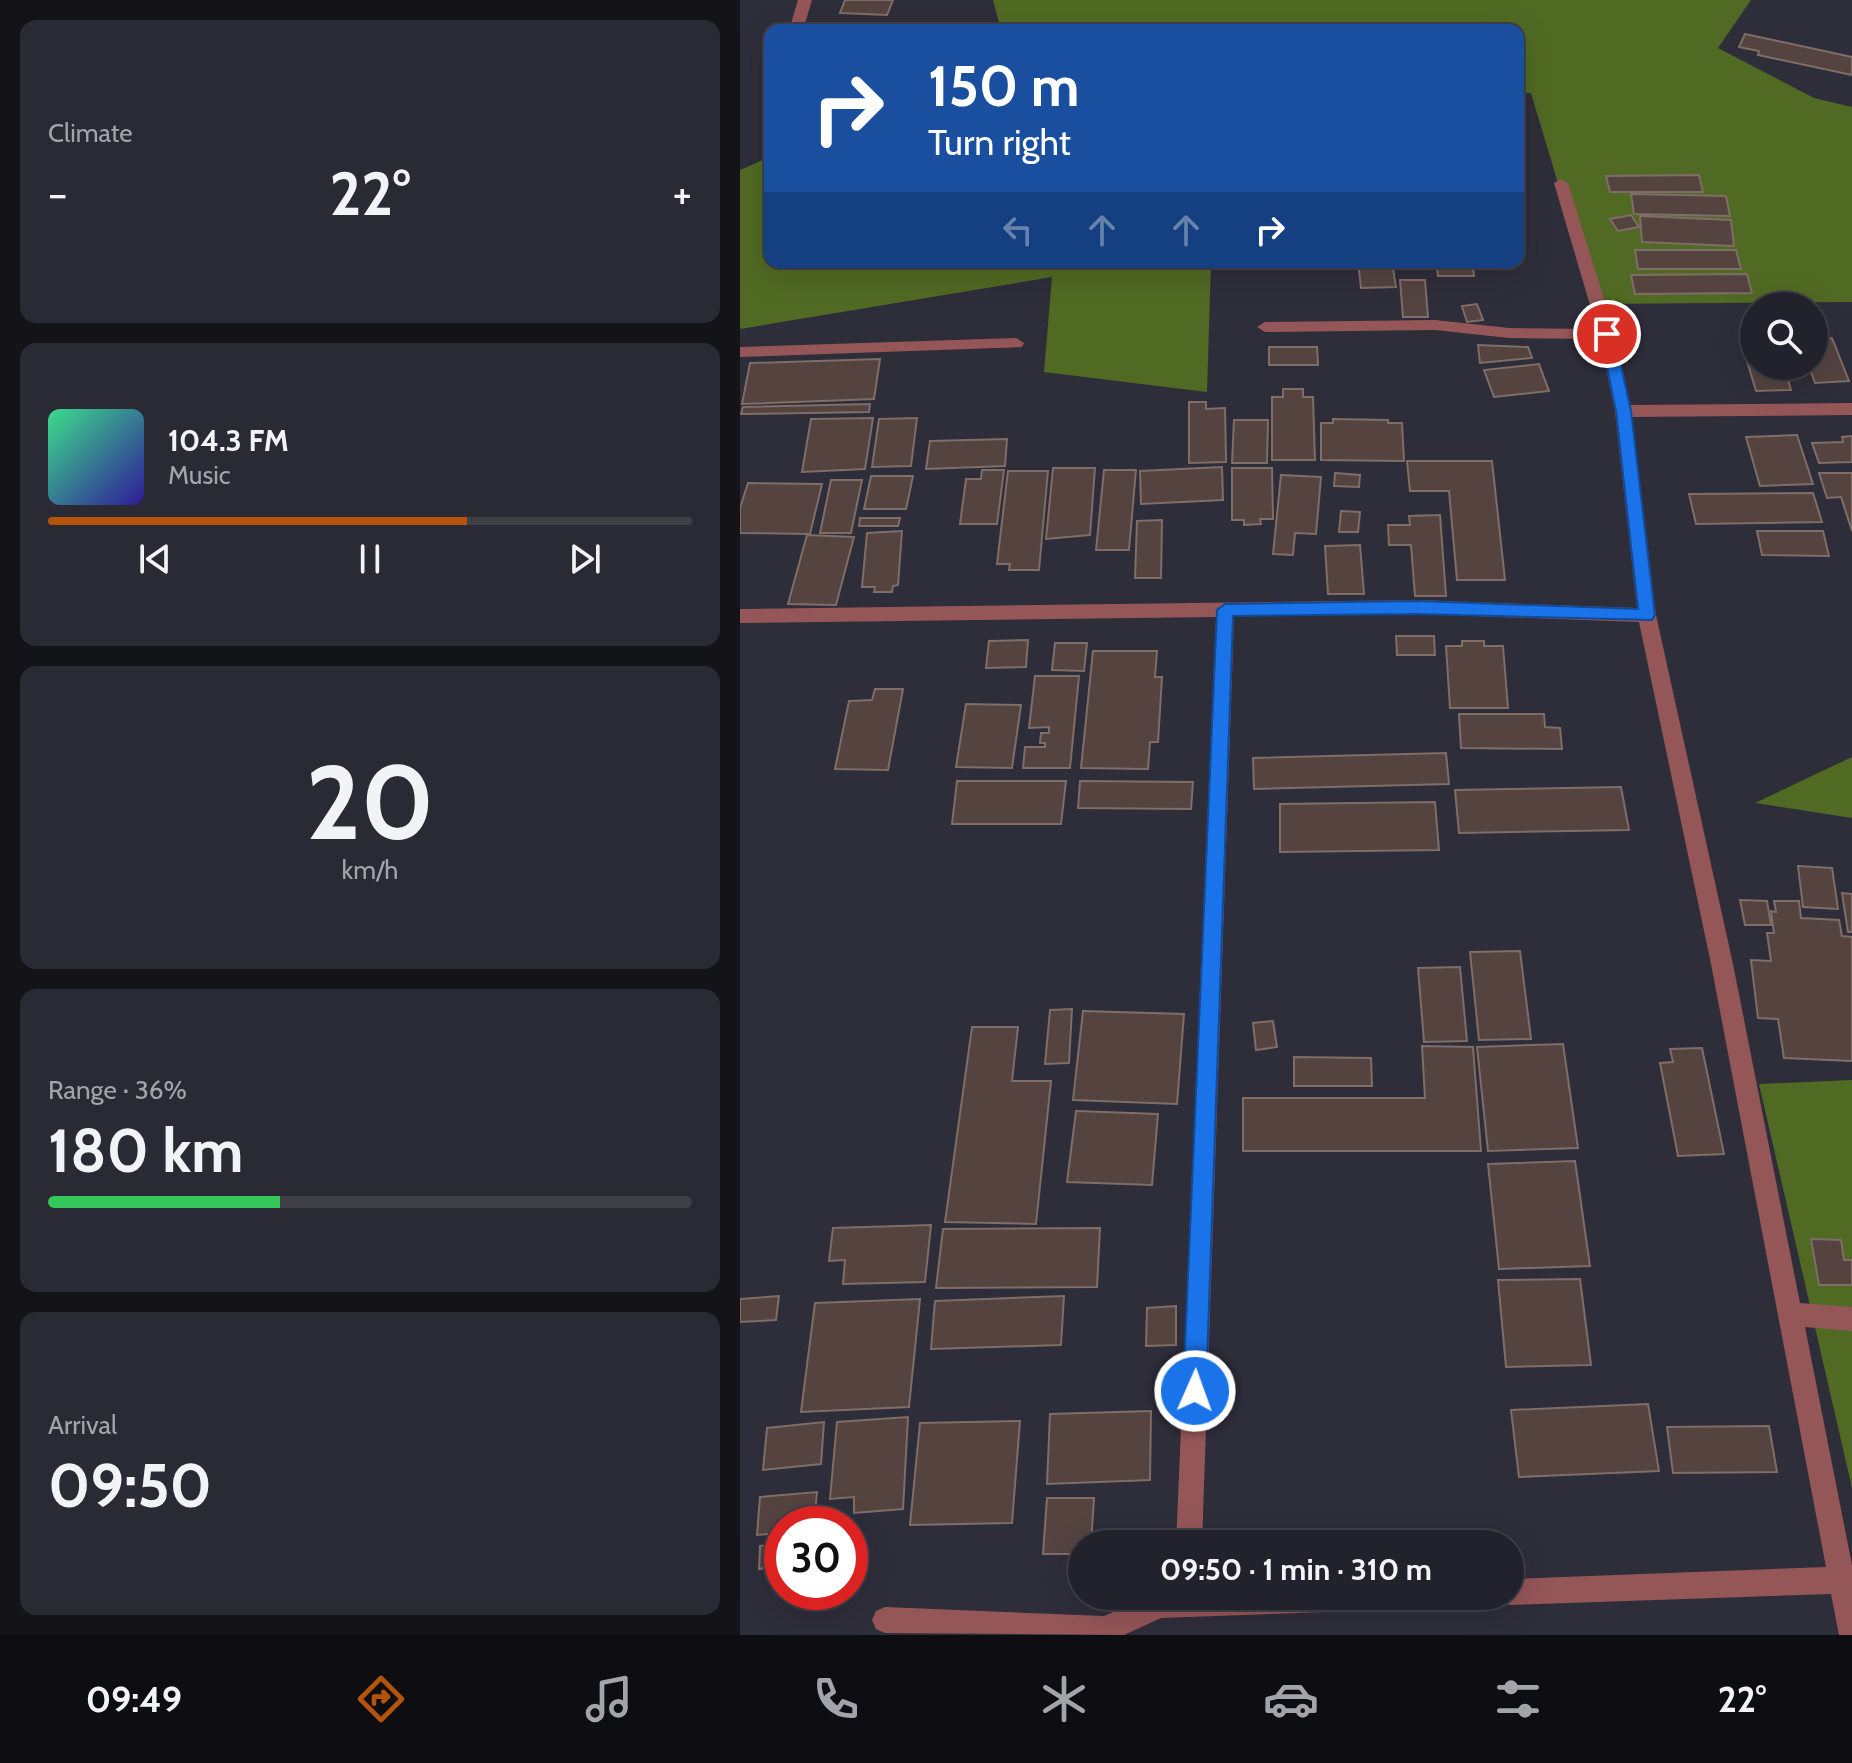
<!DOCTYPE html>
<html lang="en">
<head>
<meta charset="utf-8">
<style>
  body { margin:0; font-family:Cabin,sans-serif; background:#2a2a34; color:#f1f3f6; height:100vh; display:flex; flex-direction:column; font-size:30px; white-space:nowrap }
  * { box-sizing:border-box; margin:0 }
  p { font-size:26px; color:#a2a4a9 }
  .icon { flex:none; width:44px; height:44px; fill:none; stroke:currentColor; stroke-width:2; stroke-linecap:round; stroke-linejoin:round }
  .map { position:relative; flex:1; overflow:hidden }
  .panel { display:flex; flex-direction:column; gap:20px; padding:20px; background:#131318; width:740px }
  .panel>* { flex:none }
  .guide { position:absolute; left:24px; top:24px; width:760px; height:244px; border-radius:16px; box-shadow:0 8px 32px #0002,0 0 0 2px #3f3f48; background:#1a4fa0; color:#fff; overflow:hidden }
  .fabs { position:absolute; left:1000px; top:292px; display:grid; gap:16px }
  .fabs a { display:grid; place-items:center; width:88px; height:88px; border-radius:50%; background:#22222c; box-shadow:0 8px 32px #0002,0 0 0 2px #3f3f48; font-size:40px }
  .speed { position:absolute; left:24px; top:1506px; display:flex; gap:16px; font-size:40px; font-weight:700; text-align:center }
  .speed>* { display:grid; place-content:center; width:104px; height:104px; border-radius:50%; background:#22222c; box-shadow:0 8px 32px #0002,0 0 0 2px #3f3f48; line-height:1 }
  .speed .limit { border:12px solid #d22; background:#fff; color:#111 }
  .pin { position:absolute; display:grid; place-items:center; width:68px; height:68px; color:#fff; margin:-34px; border:4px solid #fff; border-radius:50%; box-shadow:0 2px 8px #0007 }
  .me { position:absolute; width:88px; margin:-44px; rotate:2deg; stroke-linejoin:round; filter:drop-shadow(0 0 6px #0008) }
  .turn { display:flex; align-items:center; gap:28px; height:168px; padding:0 32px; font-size:36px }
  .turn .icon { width:104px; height:104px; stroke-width:2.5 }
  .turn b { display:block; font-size:56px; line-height:68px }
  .lanes { display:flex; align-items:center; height:76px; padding:0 32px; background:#0003; justify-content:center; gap:40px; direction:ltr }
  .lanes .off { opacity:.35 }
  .big { font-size:60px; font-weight:700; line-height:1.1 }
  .panel .tile { flex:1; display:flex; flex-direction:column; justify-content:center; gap:12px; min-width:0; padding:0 28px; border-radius:16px; background:#2a2a34 }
  .panel .dial { align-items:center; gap:0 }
  .dial b { font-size:104px; line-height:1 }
  .song { display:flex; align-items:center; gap:24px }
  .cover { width:96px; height:96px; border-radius:12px; background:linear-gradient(135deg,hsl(150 70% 55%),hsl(250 70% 35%)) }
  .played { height:8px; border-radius:4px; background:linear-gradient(90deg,#b45309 65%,#3f3f48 65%) }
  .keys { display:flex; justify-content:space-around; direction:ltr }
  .heat { display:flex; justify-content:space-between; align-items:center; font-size:44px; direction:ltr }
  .charge { height:12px; border-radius:6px; background:linear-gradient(90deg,#34c759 36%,#3f3f48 0) }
  .trip { position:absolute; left:328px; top:1530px; width:456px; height:80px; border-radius:40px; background:#22222c; box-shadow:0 8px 32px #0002,0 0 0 2px #3f3f48; font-weight:700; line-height:80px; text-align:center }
  .dock { display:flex; height:128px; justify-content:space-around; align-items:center; background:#0e0e12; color:#a2a4a9 }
  .dock .icon { width:56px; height:56px }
  .dock .active { color:#b45309 }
  .dock b { font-size:36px; color:#f1f3f6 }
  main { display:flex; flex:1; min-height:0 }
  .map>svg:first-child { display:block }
</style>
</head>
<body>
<main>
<section class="panel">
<div class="tile"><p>Climate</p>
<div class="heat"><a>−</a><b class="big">22°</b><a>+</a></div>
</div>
<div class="tile">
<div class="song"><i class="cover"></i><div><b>104.3 FM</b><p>Music</p></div></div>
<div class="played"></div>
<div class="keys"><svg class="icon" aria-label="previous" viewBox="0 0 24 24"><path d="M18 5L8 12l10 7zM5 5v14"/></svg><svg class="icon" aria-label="pause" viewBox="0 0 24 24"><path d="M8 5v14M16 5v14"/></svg><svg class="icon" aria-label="next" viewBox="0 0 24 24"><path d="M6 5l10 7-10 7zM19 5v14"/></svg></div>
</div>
<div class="tile dial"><b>20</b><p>km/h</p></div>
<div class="tile"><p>Range · 36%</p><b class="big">180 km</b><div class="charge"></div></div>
<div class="tile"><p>Arrival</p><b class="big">09:50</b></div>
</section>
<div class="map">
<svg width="1112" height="1635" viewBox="0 0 1112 1635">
  <rect width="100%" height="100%" fill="#2e2d3a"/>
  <path fill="#506923" d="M 253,0 L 1011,0 L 978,48 L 1074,98 L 1112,107 L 1112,302 L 854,304 L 791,93 L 778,92 L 778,30 L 261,30 Z
    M 30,157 L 30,262 L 471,262 L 467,392 L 304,372 L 312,277 L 0,329 L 0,170 Z
    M 1112,757 L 1112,818 L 1015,803 Z
    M 1112,1080 L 1112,1488 L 1019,1084 Z"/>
  <path fill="#54433f" stroke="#7f6d68" stroke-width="2" d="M 105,0 L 153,0 L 147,15 L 100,13 Z
    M 1005,34 L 1112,57 L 1112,75 L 1018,55 L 1019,51 L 999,47 Z
    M 959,175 L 963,192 L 870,192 L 866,176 Z
    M 891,194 L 986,196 L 990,216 L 894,214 Z
    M 891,215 L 899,227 L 878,231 L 870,219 Z
    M 900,216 L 991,220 L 994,246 L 902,242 Z
    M 895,250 L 996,250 L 1001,269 L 898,269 Z
    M 618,262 L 652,262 L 656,287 L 621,288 Z
    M 696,262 L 732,262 L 734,276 L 698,276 Z
    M 1007,274 L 1012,293 L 895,294 L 891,275 Z
    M 660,280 L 685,280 L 688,317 L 663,317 Z
    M 737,304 L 743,320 L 727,322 L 722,306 Z
    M 1092,338 L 1109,381 L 1075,383 L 1069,366 L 1074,366 L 1074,339 Z
    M 1002,344 L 1014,344 L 1014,366 L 1044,366 L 1051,390 L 1016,391 Z
    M 738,345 L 788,347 L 792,358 L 740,363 Z
    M 529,347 L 577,347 L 578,365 L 529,365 Z
    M 140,359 L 134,399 L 2,404 L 10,363 Z
    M 799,364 L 809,391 L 754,397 L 744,370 Z
    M 543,389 L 563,389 L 563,397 L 573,397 L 575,460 L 532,460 L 532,397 L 543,397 Z
    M 449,402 L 466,402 L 466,409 L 485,408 L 486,462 L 449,463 Z
    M 130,404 L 129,412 L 1,414 L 3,407 Z
    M 133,418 L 125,469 L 62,472 L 71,419 Z
    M 177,418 L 171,466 L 132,467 L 139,419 Z
    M 593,419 L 648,420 L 648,423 L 662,423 L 664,461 L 581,460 L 581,423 L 593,423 Z
    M 494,420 L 528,420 L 527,463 L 492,463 Z
    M 1057,435 L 1073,484 L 1020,486 L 1006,437 Z
    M 1112,436 L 1112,462 L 1079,463 L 1072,443 L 1103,442 L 1102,437 Z
    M 267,439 L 265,466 L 186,469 L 190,441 Z
    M 667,461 L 752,461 L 765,580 L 717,580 L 709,491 L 670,491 Z
    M 482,467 L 483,500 L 401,504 L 400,471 Z
    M 313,468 L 355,468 L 350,535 L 306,539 Z
    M 492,468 L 532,468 L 533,519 L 520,519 L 521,524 L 504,525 L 504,520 L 492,520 Z
    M 242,470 L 264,470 L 257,524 L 220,524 L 226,479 L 241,479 Z
    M 364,470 L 396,470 L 389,550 L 356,550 Z
    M 268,471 L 308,471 L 299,570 L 269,570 L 270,564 L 257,564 Z
    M 595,473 L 620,475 L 619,487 L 594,486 Z
    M 1079,473 L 1112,473 L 1112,531 L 1101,497 L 1087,498 Z
    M 541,475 L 581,477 L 576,534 L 555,533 L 553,555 L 533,554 Z
    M 131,476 L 173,476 L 166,509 L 124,509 Z
    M 91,480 L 122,480 L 111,533 L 80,533 Z
    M 8,483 L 82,484 L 70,534 L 0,533 L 0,508 Z
    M 1073,493 L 1082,522 L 956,524 L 949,494 Z
    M 601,511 L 620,512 L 618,532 L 599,532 Z
    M 700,515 L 706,596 L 675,596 L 671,545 L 649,545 L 648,525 L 670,525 L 669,516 Z
    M 120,518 L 160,518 L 158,526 L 119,526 Z
    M 422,520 L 421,578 L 395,578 L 397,521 Z
    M 162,531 L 158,585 L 153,586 L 152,592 L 134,592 L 135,587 L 122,587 L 127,533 Z
    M 1017,531 L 1083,531 L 1089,556 L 1022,555 Z
    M 67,535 L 114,537 L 96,605 L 48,604 Z
    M 620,545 L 624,594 L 588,594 L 585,546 Z
    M 656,636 L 694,636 L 695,655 L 657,655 Z
    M 288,640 L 286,667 L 246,668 L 249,641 Z
    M 722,641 L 744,641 L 744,646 L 763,646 L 768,708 L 710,708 L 706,646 L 722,646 Z
    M 315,643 L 347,643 L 344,671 L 312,670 Z
    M 353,651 L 417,651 L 415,677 L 422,677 L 418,742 L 410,742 L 408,769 L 341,768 Z
    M 295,676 L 339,676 L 330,768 L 283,768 L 285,747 L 305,747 L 305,743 L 300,743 L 301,733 L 309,733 L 309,727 L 289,728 Z
    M 135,689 L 163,689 L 148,770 L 95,769 L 109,701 L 132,700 Z
    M 226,704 L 281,705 L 272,768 L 216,767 Z
    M 719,714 L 804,714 L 805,727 L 820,728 L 822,749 L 721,748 Z
    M 706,753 L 709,784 L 514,789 L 513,758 Z
    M 217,781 L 326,781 L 321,824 L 212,824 Z
    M 340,781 L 453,782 L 451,809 L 338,808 Z
    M 881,787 L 889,830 L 719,833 L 715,790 Z
    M 695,802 L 699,850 L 540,852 L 540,804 Z
    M 1058,866 L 1092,868 L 1098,909 L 1063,907 Z
    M 1102,893 L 1112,894 L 1112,932 L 1108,932 Z
    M 1000,900 L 1027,901 L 1031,925 L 1005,925 Z
    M 1034,901 L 1059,901 L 1061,918 L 1099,920 L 1102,936 L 1112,937 L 1112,1061 L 1044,1058 L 1038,1019 L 1018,1018 L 1011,960 L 1031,961 L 1027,933 L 1034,933 L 1031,911 L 1036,912 Z
    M 780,951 L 791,1039 L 739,1040 L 730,952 Z
    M 720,967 L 727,1041 L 684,1042 L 678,968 Z
    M 332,1009 L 329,1063 L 305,1064 L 310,1010 Z
    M 343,1011 L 444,1014 L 437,1104 L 333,1100 Z
    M 533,1021 L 537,1047 L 516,1050 L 513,1023 Z
    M 232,1027 L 278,1027 L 272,1081 L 311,1081 L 296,1224 L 205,1222 Z
    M 823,1044 L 838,1148 L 748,1151 L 737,1047 Z
    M 682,1046 L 733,1047 L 741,1151 L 503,1151 L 503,1098 L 685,1098 Z
    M 962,1048 L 984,1154 L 938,1156 L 920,1063 L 933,1062 L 930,1049 Z
    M 554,1057 L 631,1058 L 632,1086 L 554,1086 Z
    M 336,1111 L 418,1114 L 412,1185 L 327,1182 Z
    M 835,1161 L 850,1266 L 759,1269 L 748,1164 Z
    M 191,1225 L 185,1282 L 103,1284 L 105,1260 L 89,1261 L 93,1228 Z
    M 360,1228 L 357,1287 L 196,1288 L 203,1229 Z
    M 1071,1239 L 1101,1240 L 1104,1260 L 1112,1260 L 1112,1285 L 1079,1285 Z
    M 840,1279 L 851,1365 L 766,1367 L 758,1280 Z
    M 39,1296 L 36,1320 L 0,1322 L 0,1299 Z
    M 324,1296 L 321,1345 L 191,1349 L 195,1301 Z
    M 180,1299 L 169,1407 L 61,1412 L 75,1303 Z
    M 436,1306 L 436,1345 L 406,1346 L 407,1308 Z
    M 908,1404 L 919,1471 L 779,1477 L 771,1410 Z
    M 411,1411 L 410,1480 L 307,1484 L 310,1414 Z
    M 168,1417 L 163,1509 L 114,1513 L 114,1497 L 90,1499 L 97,1422 Z
    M 280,1421 L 272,1523 L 170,1525 L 180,1423 Z
    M 84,1422 L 81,1464 L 23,1470 L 27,1428 Z
    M 1029,1426 L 1037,1472 L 933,1473 L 927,1427 Z
    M 77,1492 L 74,1524 L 42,1524 L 42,1533 L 17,1535 L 20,1497 Z
    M 307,1498 L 354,1498 L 351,1544 L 342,1544 L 342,1554 L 303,1554 Z
    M 42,1543 L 42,1565 L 19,1569 L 20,1546 Z"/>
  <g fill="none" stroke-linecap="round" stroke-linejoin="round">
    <path fill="#955658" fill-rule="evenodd" d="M 58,0 L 72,0 L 63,30 L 49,30 Z
      M 821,179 L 828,183 L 875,334 L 890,405 L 1112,403 L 1112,415 L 892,417 L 916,615 L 993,964 L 1060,1303 L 1112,1307 L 1112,1331 L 1065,1327 L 1112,1565 L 1112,1635 L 1099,1635 L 1091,1594 L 770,1605 L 761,1601 L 758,1596 L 770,1596 L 770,1579 L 1086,1567 L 971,964 L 899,622 L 677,614 L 494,616 L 462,1544 L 436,1544 L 476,617 L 0,623 L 0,609 L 677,600 L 897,608 L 875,411 L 860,339 L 769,338 L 695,330 L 525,332 L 517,327 L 525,322 L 695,320 L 769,328 L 857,329 L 814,183 Z
      M 276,338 L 284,343 L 282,347 L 0,357 L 0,347 Z
      M 410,1596 L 677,1596 L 673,1605 L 664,1609 L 421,1618 L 384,1635 L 145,1633 L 136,1629 L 132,1620 L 136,1611 L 145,1607 L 364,1616 Z"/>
  </g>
  <path fill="#1a73e8" stroke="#114b97" stroke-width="2" d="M 867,330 L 874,334 L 891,411 L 915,615 L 912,620 L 677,614 L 493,616 L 466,1391 L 463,1399 L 455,1402 L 447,1399 L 443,1391 L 477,610 L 485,604 L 677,601 L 898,609 L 876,411 L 860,334 Z"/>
</svg>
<div class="fabs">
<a><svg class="icon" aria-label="search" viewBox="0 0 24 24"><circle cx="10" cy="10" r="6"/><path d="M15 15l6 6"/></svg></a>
</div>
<div class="speed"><div class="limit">30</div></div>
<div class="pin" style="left:867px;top:334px;background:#d93025"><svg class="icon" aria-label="arrive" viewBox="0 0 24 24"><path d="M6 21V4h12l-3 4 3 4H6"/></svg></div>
<svg class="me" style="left:455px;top:1391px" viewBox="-20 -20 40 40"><circle r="17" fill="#1a73e8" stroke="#fff" stroke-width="3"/><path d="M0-11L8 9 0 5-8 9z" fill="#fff"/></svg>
<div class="trip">09:50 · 1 min · 310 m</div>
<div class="guide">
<div class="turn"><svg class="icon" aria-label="right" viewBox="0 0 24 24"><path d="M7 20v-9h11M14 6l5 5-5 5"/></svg><div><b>150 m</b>Turn right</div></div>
<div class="lanes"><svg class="icon off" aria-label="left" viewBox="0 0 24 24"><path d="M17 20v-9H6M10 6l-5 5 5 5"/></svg><svg class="icon off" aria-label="ahead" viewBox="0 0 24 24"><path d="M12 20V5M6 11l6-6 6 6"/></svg><svg class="icon off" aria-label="ahead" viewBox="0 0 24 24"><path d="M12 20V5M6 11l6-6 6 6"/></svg><svg class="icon" aria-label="right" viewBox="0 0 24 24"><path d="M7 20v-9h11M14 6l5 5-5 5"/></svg></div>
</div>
</div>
</main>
<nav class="dock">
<b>09:49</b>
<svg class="icon active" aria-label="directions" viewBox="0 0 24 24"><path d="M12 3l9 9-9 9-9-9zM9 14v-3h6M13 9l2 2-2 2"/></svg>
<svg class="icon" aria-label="music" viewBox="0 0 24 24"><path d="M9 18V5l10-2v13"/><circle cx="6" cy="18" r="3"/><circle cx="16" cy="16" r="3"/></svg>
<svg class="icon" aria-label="phone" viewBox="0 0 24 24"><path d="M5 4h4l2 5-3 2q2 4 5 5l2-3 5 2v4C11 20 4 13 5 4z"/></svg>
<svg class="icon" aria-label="climate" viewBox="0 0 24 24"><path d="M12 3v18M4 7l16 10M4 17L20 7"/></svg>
<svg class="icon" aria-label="car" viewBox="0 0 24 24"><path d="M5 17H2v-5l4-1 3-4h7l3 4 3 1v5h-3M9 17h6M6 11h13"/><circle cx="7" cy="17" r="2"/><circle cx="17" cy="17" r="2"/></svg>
<svg class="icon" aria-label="filters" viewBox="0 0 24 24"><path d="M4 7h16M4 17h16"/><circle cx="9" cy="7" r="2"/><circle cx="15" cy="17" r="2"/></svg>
<b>22°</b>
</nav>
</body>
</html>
